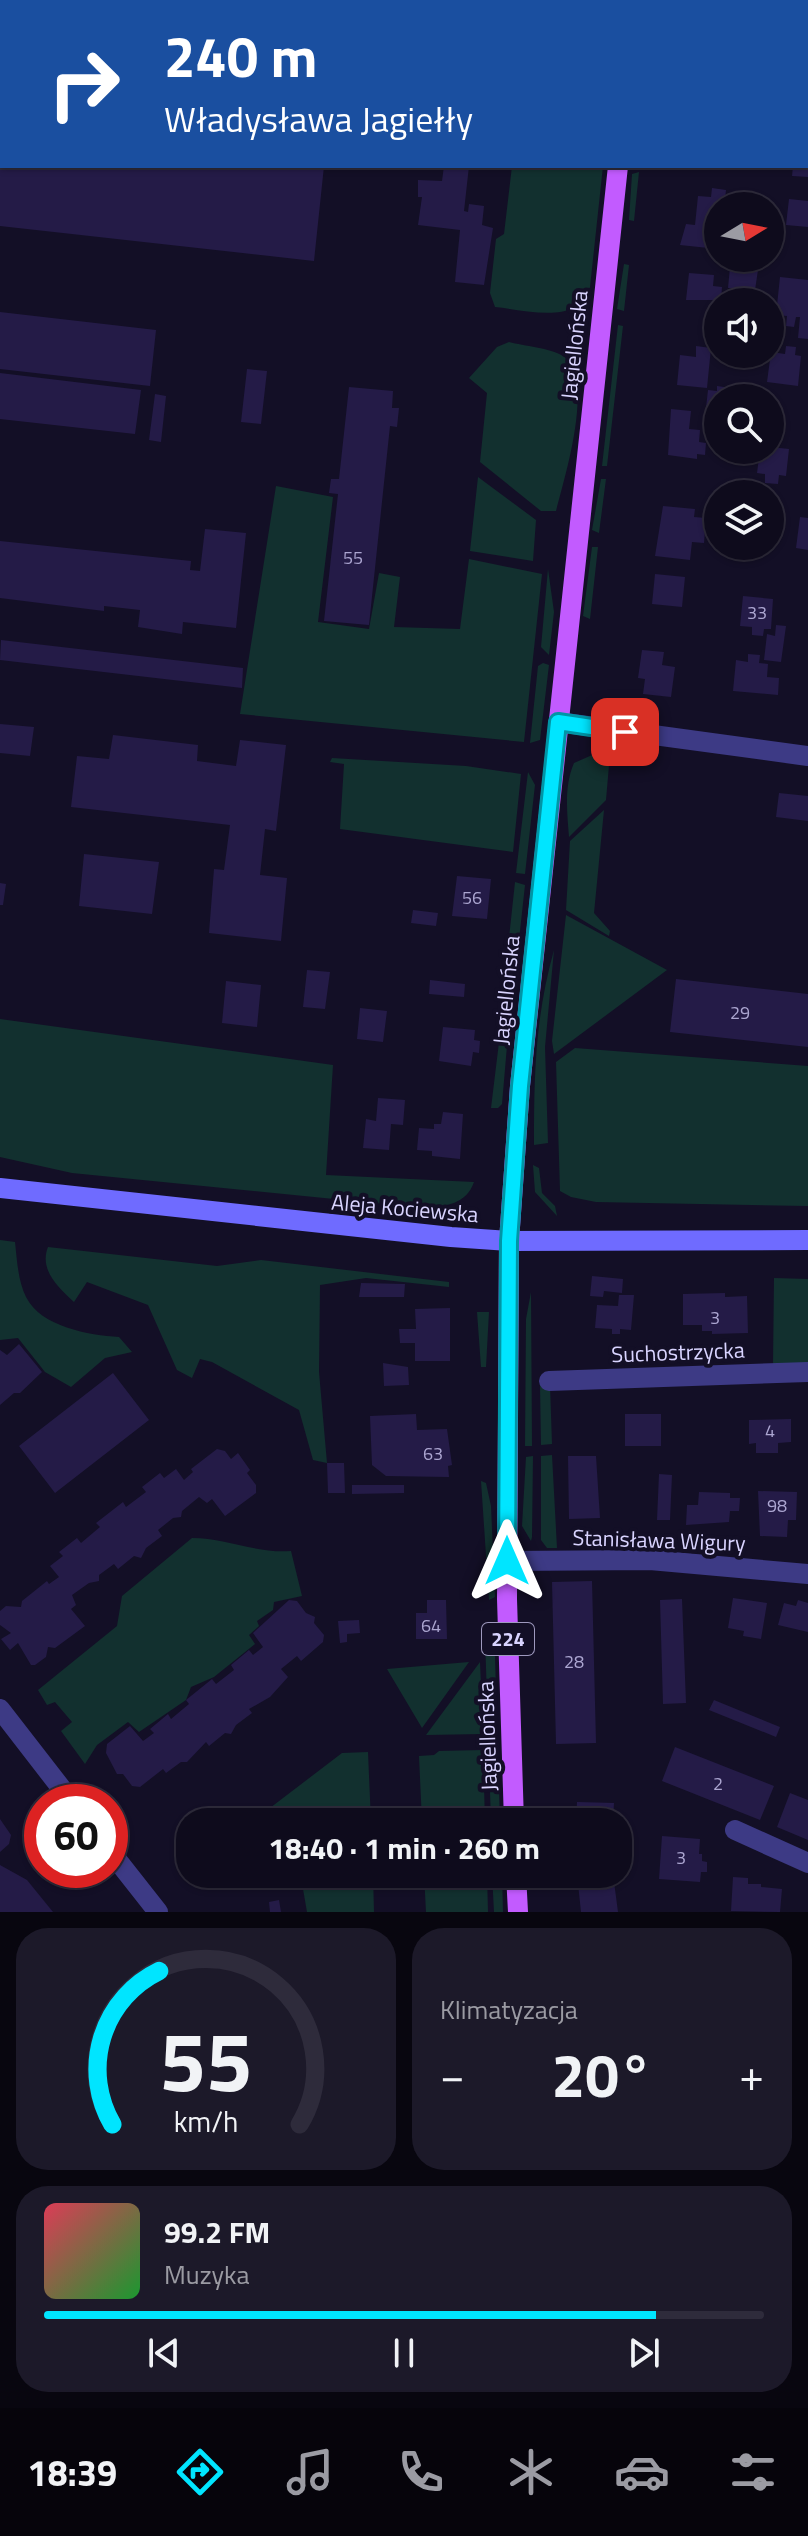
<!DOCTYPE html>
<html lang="pl">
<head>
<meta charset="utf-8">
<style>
  body { margin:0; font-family:"Titillium Web",sans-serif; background:#1c1929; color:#f1f3f6; height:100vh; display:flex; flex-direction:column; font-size:30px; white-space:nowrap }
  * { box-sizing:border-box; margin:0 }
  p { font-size:26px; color:#9b9ba3 }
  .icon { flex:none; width:44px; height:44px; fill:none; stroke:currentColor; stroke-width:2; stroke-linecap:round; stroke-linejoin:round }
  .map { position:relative; height:1912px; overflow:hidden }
  .drawer { display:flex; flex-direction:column; gap:16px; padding:16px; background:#08060f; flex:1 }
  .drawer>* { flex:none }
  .hud { position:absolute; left:0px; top:0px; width:808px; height:168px; box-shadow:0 2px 6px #0004,0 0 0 2px #2e2b3b; background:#1a4fa0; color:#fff; overflow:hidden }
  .needle { width:52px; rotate:80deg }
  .tools { position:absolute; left:704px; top:192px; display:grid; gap:16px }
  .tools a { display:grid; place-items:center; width:80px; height:80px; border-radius:50%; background:#0e0b1c; box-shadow:0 2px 6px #0004,0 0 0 2px #2e2b3b; font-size:40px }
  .speed { position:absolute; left:24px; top:1784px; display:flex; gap:16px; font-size:40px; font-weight:700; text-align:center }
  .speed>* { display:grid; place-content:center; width:104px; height:104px; border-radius:50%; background:#0e0b1c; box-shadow:0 2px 6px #0004,0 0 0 2px #2e2b3b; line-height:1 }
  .speed .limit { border:12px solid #d22; background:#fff; color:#111 }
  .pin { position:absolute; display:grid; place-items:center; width:68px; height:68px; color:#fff; margin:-34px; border-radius:16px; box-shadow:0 4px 12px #0006 }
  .me { position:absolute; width:88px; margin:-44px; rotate:0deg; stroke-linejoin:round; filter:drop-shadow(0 0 6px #0008) }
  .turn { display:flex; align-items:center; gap:28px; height:168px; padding:0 32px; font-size:36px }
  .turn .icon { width:104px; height:104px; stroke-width:2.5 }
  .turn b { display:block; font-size:56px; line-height:68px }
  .big { font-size:60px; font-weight:700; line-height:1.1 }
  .drawer .widget { flex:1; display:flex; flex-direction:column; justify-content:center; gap:12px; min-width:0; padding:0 28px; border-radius:32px; background:#1c1929 }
  .drawer .dial { align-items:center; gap:0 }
  .dial svg { height:208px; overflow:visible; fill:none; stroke:#2e2b3b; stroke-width:7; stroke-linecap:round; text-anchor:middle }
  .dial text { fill:#f1f3f6; stroke:none }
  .song { display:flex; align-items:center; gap:24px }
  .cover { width:96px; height:96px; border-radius:12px; background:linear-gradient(135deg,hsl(350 70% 55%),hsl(130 70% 35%)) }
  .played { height:8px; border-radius:4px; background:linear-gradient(90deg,#00e5ff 85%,#2e2b3b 85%) }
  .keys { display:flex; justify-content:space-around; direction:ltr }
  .heat { display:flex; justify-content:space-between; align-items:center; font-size:44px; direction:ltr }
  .drawer .tiles { flex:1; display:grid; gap:16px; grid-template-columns:1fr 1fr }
  .widget:last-child { grid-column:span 2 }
  .trip { position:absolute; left:176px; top:1808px; width:456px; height:80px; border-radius:32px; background:#0e0b1c; box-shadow:0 2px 6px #0004,0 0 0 2px #2e2b3b; font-weight:700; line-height:80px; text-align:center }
  .tabs { display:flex; height:128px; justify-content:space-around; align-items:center; background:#06040b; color:#9b9ba3 }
  .tabs .icon { width:56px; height:56px }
  .tabs .on { color:#00e5ff }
  .tabs b { font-size:36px; color:#f1f3f6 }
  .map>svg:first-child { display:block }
</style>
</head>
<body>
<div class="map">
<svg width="808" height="1912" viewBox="0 0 808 1912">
  <rect width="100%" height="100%" fill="#130f26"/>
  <path fill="#12302f" d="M 512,166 L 603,166 L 590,287 C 579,326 527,310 495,307 L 490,293 L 496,239 L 504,234 Z
    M 639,172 L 634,221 L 629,220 L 632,174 Z
    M 624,264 L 629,265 L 624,311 L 617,309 Z
    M 618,325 L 623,326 L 607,466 L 602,466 Z
    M 509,342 C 524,346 550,348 563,356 C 596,378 564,479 556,511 L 541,511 L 480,462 L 487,393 L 469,378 L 497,347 Z
    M 478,477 L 536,520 L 533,561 L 470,551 Z
    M 601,479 L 606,479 L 599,533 L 592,530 Z
    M 276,486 L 333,497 L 318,622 L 369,629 L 379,573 L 400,577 L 394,627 L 460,629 L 469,559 L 542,574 L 524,742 L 240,714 Z
    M 592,547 L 598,547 L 590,619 L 583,616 Z
    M 548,569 L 554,612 L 549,655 L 541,647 Z
    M 543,663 L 549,665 L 540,740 L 530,743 L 538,666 Z
    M 599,752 L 610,754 L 606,800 L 569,837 C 567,812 564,786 574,763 Z
    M 332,758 L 466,766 L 521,774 L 513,852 L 340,829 L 344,764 L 330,762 Z
    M 528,772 L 535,785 L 525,874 L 516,873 Z
    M 604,810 L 594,913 L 610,931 L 609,936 L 566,910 L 570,841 Z
    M 515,882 L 525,885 L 510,1023 L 500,1022 Z
    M 566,915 L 667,970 L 554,1054 L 552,1041 Z
    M 554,950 L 545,1047 L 548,1143 L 534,1145 C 534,1075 535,1018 554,950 Z
    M 0,1019 L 333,1065 L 326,1175 L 474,1182 C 466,1205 445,1206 424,1208 L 72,1173 L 0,1157 Z
    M 500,1034 L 508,1034 L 502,1104 L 498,1108 L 491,1108 Z
    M 575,1048 L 808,1066 L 808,1206 L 596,1202 L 571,1197 L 560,1191 L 556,1062 Z
    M 533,1165 L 539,1168 L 542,1193 L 555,1206 L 557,1216 L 535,1192 Z
    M 0,1240 L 15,1242 C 17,1260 18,1281 26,1297 C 41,1327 89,1335 119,1337 L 132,1352 L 105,1358 L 71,1387 L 45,1372 L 18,1338 L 0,1340 Z
    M 48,1247 L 217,1266 L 261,1260 L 449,1282 L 449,1287 L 366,1278 L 320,1285 L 319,1372 L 327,1463 L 313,1460 L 299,1410 L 212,1362 L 200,1359 L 192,1378 L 177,1370 L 148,1305 L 87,1282 L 74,1302 C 58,1287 39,1270 48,1247 Z
    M 774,1278 L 808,1279 L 808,1363 L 773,1365 Z
    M 531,1292 L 532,1446 L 525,1446 L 526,1319 Z
    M 477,1312 L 489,1312 L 486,1367 L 481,1367 Z
    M 540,1385 L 550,1385 L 552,1444 L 541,1445 Z
    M 552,1455 L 557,1548 L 547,1548 L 541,1540 L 541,1456 Z
    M 533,1456 L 532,1537 L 531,1541 L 522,1526 L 526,1457 Z
    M 481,1481 L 486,1483 L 491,1506 L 495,1597 L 489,1600 Z
    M 192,1538 C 225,1538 259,1554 291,1551 L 302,1596 L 274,1602 L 273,1610 L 257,1621 L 259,1626 L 249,1635 L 255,1644 L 214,1677 L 191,1687 L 186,1700 L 139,1732 L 128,1722 L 97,1745 L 85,1764 L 61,1731 L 72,1722 L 55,1702 L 47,1705 L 38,1690 L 117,1626 L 122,1596 Z
    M 494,1625 L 500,1822 L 491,1822 L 485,1637 Z
    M 469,1662 L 422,1728 L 387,1669 Z
    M 480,1662 L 483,1734 L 426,1735 Z
    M 483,1750 L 485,1822 L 422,1822 L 419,1756 L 434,1755 L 439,1751 Z
    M 368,1752 L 371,1822 L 268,1822 L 266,1811 L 342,1753 Z
    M 275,1874 L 373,1874 L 374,1912 L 307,1912 L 303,1889 L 285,1875 Z
    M 424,1874 L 487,1874 L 488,1912 L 426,1912 Z
    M 492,1874 L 502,1874 L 503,1912 L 494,1912 Z"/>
  <path fill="#241b47" d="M 0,166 L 324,166 L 314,261 L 0,226 Z
    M 444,166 L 469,166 L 464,211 L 468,212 L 469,204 L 484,206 L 482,225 L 493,228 L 484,285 L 455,282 L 460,230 L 418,225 L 422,197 L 418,197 L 418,180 L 442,181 Z
    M 793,166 L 808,166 L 808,177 L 792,176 Z
    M 712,188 L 726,190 L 725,199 L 732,199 L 731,206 L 718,206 L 718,249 L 680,245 L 686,224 L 695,225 L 698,196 L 711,197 Z
    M 789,199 L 808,201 L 808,227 L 786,225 Z
    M 726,258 L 746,258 L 744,268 L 758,270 L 755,290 L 728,288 L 730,267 L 725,266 Z
    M 689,273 L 714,275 L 713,286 L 722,287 L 721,300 L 686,300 Z
    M 780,277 L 808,280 L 808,339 L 798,338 L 800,317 L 796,317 L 794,327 L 786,326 L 787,316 L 776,315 Z
    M 0,312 L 156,330 L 150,386 L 0,369 Z
    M 696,346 L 711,348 L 707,388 L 677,385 L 680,355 L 696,357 Z
    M 786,346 L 796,347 L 795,355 L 801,356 L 798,386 L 767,382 L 771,352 L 785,354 Z
    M 247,369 L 267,371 L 261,424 L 241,422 Z
    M 0,373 L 141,390 L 135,434 L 0,419 Z
    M 717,386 L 731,388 L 730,398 L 718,398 L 718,427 L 704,426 L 708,390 L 717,391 Z
    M 349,387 L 393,391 L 392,408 L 399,408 L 397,427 L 390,426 L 369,625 L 324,621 L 338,494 L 329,493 L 331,479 L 339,479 Z
    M 155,394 L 166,396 L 161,442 L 149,440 Z
    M 671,409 L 691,411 L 689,429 L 700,430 L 699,442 L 706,443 L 705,455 L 697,454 L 697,459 L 668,455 Z
    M 770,447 L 789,449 L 786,476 L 779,475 L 778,484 L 765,483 L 765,474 L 757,473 L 760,450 Z
    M 770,501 L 775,501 L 774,509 L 783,510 L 780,541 L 770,540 Z
    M 663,506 L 695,509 L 694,517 L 706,518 L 704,543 L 692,542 L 690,560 L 655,556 Z
    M 800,517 L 808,518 L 808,550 L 796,548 Z
    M 205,529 L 246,533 L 236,628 L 183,622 L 182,634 L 138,627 L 140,610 L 104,606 L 104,611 L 0,598 L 0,541 L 191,561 L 190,570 L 200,571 Z
    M 655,574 L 685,577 L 682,607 L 652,604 Z
    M 743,596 L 773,599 L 771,629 L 764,629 L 763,636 L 752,635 L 752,627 L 740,626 Z
    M 776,625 L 786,626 L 781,662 L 764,660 L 767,634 L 775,636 Z
    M 1,640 L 243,668 L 242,688 L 0,660 Z
    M 642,650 L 664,652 L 662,665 L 675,667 L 671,697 L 643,694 L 645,679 L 638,678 Z
    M 748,654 L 760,655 L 759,663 L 768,664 L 767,677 L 779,678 L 778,695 L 733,691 L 736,660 L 748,662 Z
    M 0,724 L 34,727 L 30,756 L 0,753 Z
    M 113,735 L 198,745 L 197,761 L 236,766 L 240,740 L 286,745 L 276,831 L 265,829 L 260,875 L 287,878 L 281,941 L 209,933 L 214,869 L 224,870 L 230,825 L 71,807 L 77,756 L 109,759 Z
    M 779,793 L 808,796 L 808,821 L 776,817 Z
    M 84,854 L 159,862 L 152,914 L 79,906 Z
    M 457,876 L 491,879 L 487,919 L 452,916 Z
    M 0,883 L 6,884 L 3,905 L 0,905 Z
    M 413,910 L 438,913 L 436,926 L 411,923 Z
    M 307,970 L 330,972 L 325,1009 L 303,1007 Z
    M 676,979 L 808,994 L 808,1047 L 670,1032 Z
    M 430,980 L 465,984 L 464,997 L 429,994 Z
    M 226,981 L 261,985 L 257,1027 L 222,1023 Z
    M 360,1008 L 387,1011 L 383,1042 L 357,1039 Z
    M 443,1027 L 475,1030 L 474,1040 L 480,1041 L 479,1053 L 473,1052 L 471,1066 L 439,1061 Z
    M 378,1098 L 405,1100 L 403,1125 L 391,1124 L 389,1150 L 363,1148 L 366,1119 L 376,1121 Z
    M 443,1112 L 463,1114 L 460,1159 L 432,1156 L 432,1151 L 417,1150 L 419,1128 L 434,1129 L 434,1124 L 441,1124 Z
    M 592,1276 L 623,1279 L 622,1293 L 604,1291 L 603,1297 L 590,1296 Z
    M 361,1283 L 405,1284 L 404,1297 L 359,1297 Z
    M 725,1293 L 725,1297 L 747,1296 L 748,1333 L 712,1334 L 712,1331 L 702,1331 L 702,1325 L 683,1325 L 683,1294 Z
    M 619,1295 L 634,1295 L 631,1330 L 620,1329 L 620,1334 L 612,1334 L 612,1329 L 595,1328 L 597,1305 L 618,1306 Z
    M 450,1308 L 450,1361 L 415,1361 L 415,1343 L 400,1343 L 399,1329 L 416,1329 L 415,1309 Z
    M 19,1344 L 42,1372 L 20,1393 L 14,1393 L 0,1405 L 0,1350 L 7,1355 Z
    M 383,1363 L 408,1367 L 409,1385 L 384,1386 Z
    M 113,1373 L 149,1420 L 55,1493 L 19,1446 Z
    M 416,1414 L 417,1430 L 447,1429 L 452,1465 L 448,1466 L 449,1477 L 386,1476 L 372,1465 L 370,1416 Z
    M 625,1414 L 661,1414 L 661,1446 L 625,1446 Z
    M 791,1419 L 791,1442 L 778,1443 L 778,1453 L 756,1453 L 756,1443 L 749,1444 L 749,1420 Z
    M 217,1449 L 225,1451 L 231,1459 L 238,1453 L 250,1470 L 247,1473 L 256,1485 L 256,1493 L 225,1516 L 212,1499 L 207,1503 L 199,1497 L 182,1511 L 181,1517 L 173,1518 L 158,1530 L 162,1536 L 146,1548 L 141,1558 L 134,1556 L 118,1569 L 114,1564 L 99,1575 L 99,1581 L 89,1583 L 72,1595 L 76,1605 L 71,1609 L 85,1626 L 55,1648 L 48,1647 L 46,1657 L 35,1665 L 31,1665 L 18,1643 L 10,1650 L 1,1639 L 11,1633 L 0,1625 L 0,1611 L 6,1606 L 21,1607 L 22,1601 L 47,1581 L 49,1584 L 59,1577 L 50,1566 L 63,1556 L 59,1552 L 77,1538 L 81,1543 L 100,1527 L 96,1523 L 123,1502 L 126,1507 L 146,1492 L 142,1487 L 160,1473 L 164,1478 L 176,1469 L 184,1480 L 193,1472 L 191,1469 Z
    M 568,1456 L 596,1456 L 600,1518 L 569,1519 Z
    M 327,1463 L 344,1463 L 345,1493 L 328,1493 Z
    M 659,1474 L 672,1475 L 670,1520 L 657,1520 Z
    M 352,1485 L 404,1485 L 404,1493 L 352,1494 Z
    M 758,1491 L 797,1492 L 796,1520 L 788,1520 L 787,1537 L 760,1536 Z
    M 699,1492 L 730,1493 L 730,1498 L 740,1498 L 739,1511 L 730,1511 L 729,1522 L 686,1525 L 687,1505 L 698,1505 Z
    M 592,1581 L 596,1743 L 556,1744 L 552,1582 Z
    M 733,1598 L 767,1603 L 761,1639 L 743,1636 L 744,1631 L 728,1628 Z
    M 682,1599 L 686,1703 L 663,1704 L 660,1600 Z
    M 289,1600 L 297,1601 L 306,1613 L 315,1617 L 314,1623 L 324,1635 L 323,1642 L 301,1661 L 297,1656 L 281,1669 L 288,1677 L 270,1697 L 249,1709 L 252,1713 L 236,1725 L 231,1734 L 225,1733 L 209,1746 L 206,1742 L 187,1762 L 181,1762 L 166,1773 L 163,1769 L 140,1787 L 132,1786 L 123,1774 L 117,1774 L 106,1753 L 107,1744 L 130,1726 L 143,1741 L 154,1733 L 150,1729 L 168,1714 L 171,1719 L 189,1704 L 186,1700 L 212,1679 L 216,1684 L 234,1670 L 231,1665 L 249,1650 L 253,1655 L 263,1647 L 253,1633 Z
    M 427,1600 L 446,1600 L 447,1639 L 416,1639 L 416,1613 L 427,1613 Z
    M 798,1600 L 808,1603 L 808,1632 L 778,1625 L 784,1603 L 796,1606 Z
    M 359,1620 L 360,1633 L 347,1634 L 347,1642 L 340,1643 L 338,1621 Z
    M 714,1700 L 780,1727 L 776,1737 L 709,1710 Z
    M 675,1747 L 774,1786 L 760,1820 L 662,1781 Z
    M 790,1793 L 808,1800 L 808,1840 L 777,1827 Z
    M 577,1802 L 614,1803 L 613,1819 L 576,1822 Z
    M 0,1819 L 11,1835 L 9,1844 L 0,1852 Z
    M 662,1836 L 700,1839 L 699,1854 L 702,1854 L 702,1861 L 707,1862 L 707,1872 L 701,1872 L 700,1882 L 659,1879 Z
    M 0,1865 L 27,1880 L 53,1912 L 0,1912 Z
    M 577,1874 L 613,1874 L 618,1912 L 581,1912 Z
    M 733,1877 L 748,1878 L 748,1884 L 761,1884 L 761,1887 L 782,1889 L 780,1912 L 731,1911 Z
    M 279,1900 L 281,1912 L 270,1912 L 269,1902 Z"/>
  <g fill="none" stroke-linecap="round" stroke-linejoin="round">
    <path stroke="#3d3a85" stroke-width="20" d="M 558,722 L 808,756
      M 549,1381 L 808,1372
      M 507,1561 L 650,1560 L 808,1574
      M 0,1709 L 72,1802
      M 735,1830 L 808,1863
      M 110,1851 L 158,1912"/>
    <path stroke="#6f6bff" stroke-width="20" d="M 0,1188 L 451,1237 L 509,1241 L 808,1240"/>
    <path stroke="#c25bff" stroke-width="20" d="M 635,2 L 635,0
      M 514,1822 L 507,1599 L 509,1241 L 520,1086 L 618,166
      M 516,1874 L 518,1912"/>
  </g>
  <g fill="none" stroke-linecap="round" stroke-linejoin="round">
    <defs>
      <path id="route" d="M 507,1561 L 509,1241 L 520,1086 L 558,722 L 625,732"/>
    </defs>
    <use href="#route" stroke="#0095a6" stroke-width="20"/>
    <use href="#route" stroke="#00e5ff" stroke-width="14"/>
  </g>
  <g text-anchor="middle" stroke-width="8" stroke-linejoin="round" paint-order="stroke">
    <g font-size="18" fill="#aca6d1">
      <text x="353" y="564">55</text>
      <text x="757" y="619">33</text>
      <text x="472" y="904">56</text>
      <text x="740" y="1019">29</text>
      <text x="715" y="1324">3</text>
      <text x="770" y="1437">4</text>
      <text x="433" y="1460">63</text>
      <text x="777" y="1512">98</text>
      <text x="431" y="1632">64</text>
      <text x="574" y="1668">28</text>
      <text x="718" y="1790">2</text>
      <text x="681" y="1864">3</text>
    </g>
    <rect fill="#130f26" stroke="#9e99be" stroke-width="2" x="482" y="1623" width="52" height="32" rx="6"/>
    <g font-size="20" font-weight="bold" fill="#d9d4ff">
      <text x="508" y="1646">224</text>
    </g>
    <g font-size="22" fill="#d9d4ff" stroke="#130f26">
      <text transform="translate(574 345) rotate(-84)" y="8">Jagiellońska</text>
      <text transform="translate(506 990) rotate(-84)" y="8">Jagiellońska</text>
      <text transform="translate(405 1208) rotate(5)" y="8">Aleja Kociewska</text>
      <text transform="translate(678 1352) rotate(-2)" y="8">Suchostrzycka</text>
      <text transform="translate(659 1540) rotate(2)" y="8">Stanisława Wigury</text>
      <text transform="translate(487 1736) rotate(-92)" y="8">Jagiellońska</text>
    </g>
  </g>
</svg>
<div class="tools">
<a><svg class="needle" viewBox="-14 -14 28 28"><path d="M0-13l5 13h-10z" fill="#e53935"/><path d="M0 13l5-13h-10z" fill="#9b9ba3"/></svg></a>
<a><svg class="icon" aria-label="sound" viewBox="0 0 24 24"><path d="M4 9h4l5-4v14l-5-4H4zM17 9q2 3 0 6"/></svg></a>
<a><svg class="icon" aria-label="search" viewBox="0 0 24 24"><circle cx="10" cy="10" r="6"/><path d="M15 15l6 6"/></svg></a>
<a><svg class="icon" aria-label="layers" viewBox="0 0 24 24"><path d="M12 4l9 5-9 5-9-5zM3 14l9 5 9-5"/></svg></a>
</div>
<div class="speed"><div class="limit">60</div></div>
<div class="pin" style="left:625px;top:732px;background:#d93025"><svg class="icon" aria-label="arrive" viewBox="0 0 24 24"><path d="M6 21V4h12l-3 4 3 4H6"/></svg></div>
<svg class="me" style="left:507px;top:1561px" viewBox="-20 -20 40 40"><path d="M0-17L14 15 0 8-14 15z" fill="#00e5ff" stroke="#fff" stroke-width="4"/></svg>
<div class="trip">18:40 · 1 min · 260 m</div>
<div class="hud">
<div class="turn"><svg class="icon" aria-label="right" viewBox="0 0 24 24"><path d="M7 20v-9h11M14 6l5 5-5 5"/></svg><div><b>240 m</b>Władysława Jagiełły</div></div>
</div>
</div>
<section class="drawer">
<div class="tiles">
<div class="widget dial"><svg viewBox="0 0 100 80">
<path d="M14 69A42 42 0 1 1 86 69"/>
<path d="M14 69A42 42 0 0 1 32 10" stroke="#00e5ff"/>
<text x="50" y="56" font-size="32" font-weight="700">55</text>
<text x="50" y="72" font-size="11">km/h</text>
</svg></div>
<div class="widget"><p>Klimatyzacja</p>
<div class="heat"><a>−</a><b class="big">20°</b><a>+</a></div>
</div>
<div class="widget">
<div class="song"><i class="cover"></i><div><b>99.2 FM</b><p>Muzyka</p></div></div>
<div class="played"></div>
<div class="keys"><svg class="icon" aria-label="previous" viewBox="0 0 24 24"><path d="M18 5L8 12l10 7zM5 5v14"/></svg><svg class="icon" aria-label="pause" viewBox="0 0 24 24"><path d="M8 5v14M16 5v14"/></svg><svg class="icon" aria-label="next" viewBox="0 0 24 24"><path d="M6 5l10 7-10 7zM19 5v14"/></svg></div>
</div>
</div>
</section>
<nav class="tabs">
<b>18:39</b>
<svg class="icon on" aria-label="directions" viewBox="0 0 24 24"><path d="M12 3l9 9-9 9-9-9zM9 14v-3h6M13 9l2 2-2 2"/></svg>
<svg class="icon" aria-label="music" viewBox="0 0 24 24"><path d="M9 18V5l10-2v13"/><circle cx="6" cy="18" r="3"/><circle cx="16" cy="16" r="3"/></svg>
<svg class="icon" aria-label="phone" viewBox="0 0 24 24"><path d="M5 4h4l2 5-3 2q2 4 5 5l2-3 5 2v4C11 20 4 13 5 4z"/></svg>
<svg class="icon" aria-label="climate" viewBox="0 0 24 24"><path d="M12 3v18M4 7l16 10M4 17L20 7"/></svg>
<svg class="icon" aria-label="car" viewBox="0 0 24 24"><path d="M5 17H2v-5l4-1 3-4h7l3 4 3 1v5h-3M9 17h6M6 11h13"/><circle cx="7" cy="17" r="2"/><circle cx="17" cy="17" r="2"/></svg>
<svg class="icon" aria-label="filters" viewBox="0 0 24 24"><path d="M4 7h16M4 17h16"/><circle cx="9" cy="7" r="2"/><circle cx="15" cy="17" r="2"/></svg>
</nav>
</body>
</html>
